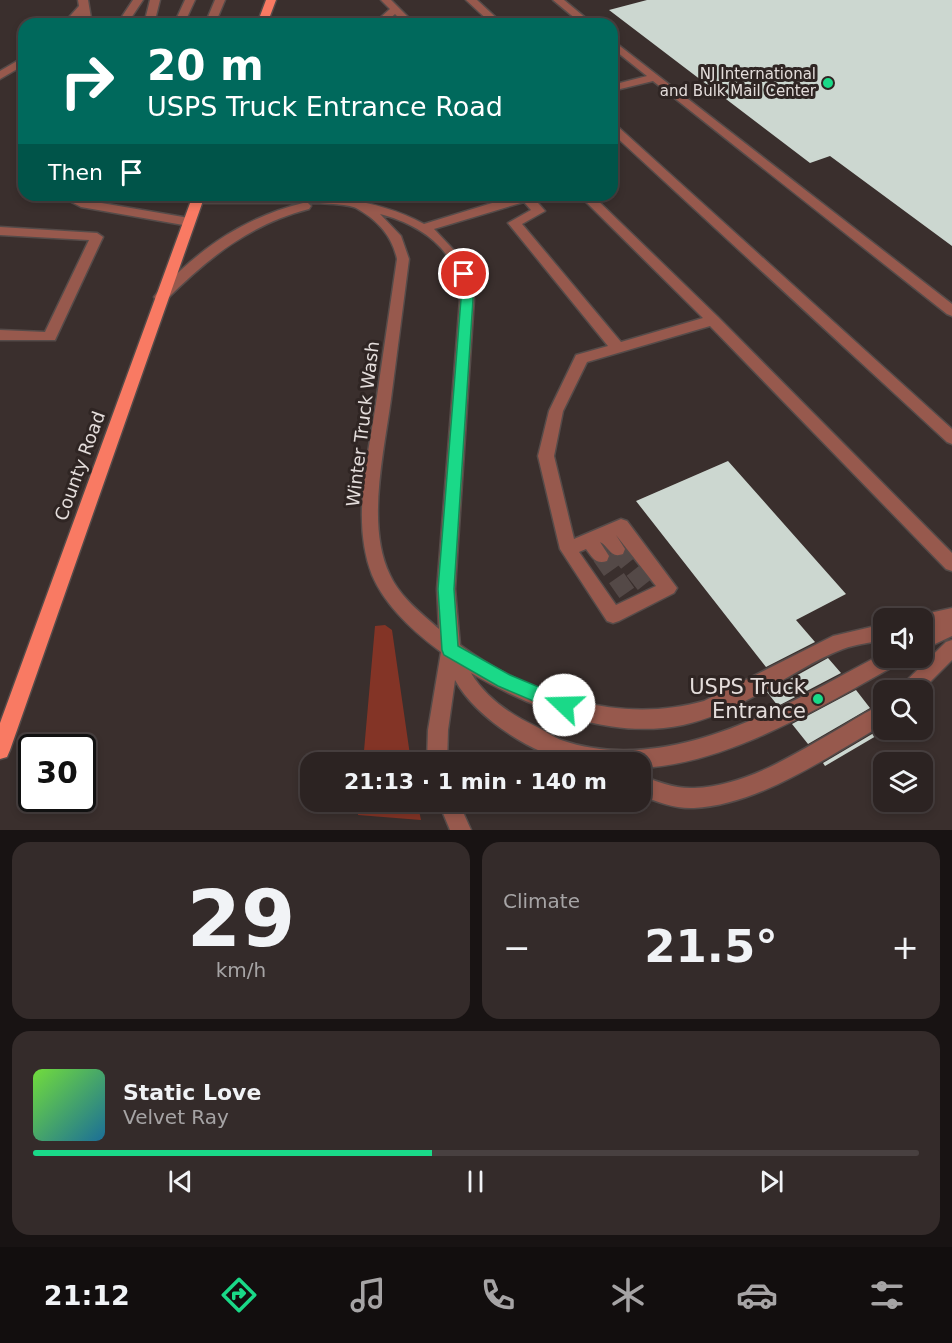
<!DOCTYPE html>
<html lang="en">
<head>
<meta charset="utf-8">
<style>
  body { margin:0; font-family:"DejaVu Sans",sans-serif; background:#342b2a; color:#f1f3f6; height:100vh; display:flex; flex-direction:column; font-size:22px; white-space:nowrap }
  * { box-sizing:border-box; margin:0 }
  p { font-size:20px; color:#a6a4a5 }
  .icon { flex:none; width:33px; height:33px; fill:none; stroke:currentColor; stroke-width:2; stroke-linecap:round; stroke-linejoin:round }
  .map { position:relative; height:830px; overflow:hidden }
  .details { display:flex; flex-direction:column; gap:12px; padding:12px; background:#181313; flex:1 }
  .details>* { flex:none }
  .guide { position:absolute; left:18px; top:18px; width:600px; height:183px; border-radius:18px; box-shadow:0 3px 9px #0003,0 0 0 2px #484040; background:#00695c; color:#fff; overflow:hidden }
  .buttons { position:absolute; left:873px; top:608px; display:grid; gap:12px }
  .buttons a { display:grid; place-items:center; width:60px; height:60px; border-radius:12px; background:#2c2322; box-shadow:0 3px 9px #0003,0 0 0 2px #484040; font-size:30px }
  .speed { position:absolute; left:18px; top:734px; display:flex; gap:12px; font-size:30px; font-weight:700; text-align:center }
  .speed>* { display:grid; place-content:center; width:78px; height:78px; border-radius:50%; background:#2c2322; box-shadow:0 3px 9px #0003,0 0 0 2px #484040; line-height:1 }
  .speed .limit { border:3px solid #111; border-radius:9px; background:#fff; color:#111 }
  .pin { position:absolute; display:grid; place-items:center; width:51px; height:51px; color:#fff; margin:-26px; border:3px solid #fff; border-radius:50%; box-shadow:0 2px 6px #0007 }
  .me { position:absolute; width:66px; margin:-33px; rotate:291deg; stroke-linejoin:round; filter:drop-shadow(0 0 4px #0008) }
  .turn { display:flex; align-items:center; gap:21px; height:126px; padding:0 30px; font-size:27px }
  .turn .icon { width:78px; height:78px; stroke-width:2.5 }
  .turn b { display:block; font-size:42px; line-height:51px }
  .then { display:flex; align-items:center; height:57px; padding:0 30px; background:#0003; gap:12px; font-size:22px }
  .big { font-size:45px; font-weight:700; line-height:1.1 }
  .details .tile { flex:1; display:flex; flex-direction:column; justify-content:center; gap:9px; min-width:0; padding:0 21px; border-radius:18px; background:#342b2a }
  .details .dial { align-items:center; gap:0 }
  .dial b { font-size:78px; line-height:1 }
  .song { display:flex; align-items:center; gap:18px }
  .cover { width:72px; height:72px; border-radius:9px; background:linear-gradient(135deg,hsl(100 70% 55%),hsl(200 70% 35%)) }
  .played { height:6px; border-radius:3px; background:linear-gradient(90deg,#1ad988 45%,#484040 45%) }
  .keys { display:flex; justify-content:space-around; direction:ltr }
  .heat { display:flex; justify-content:space-between; align-items:center; font-size:33px; direction:ltr }
  .details .tiles { flex:1; display:grid; gap:12px; grid-template-columns:1fr 1fr }
  .tile:last-child { grid-column:span 2 }
  .trip { position:absolute; left:300px; top:752px; width:351px; height:60px; border-radius:18px; background:#2c2322; box-shadow:0 3px 9px #0003,0 0 0 2px #484040; font-weight:700; line-height:60px; text-align:center }
  .tabs { display:flex; height:96px; justify-content:space-around; align-items:center; background:#120e0e; color:#a6a4a5 }
  .tabs .icon { width:42px; height:42px }
  .tabs .on { color:#1ad988 }
  .tabs b { font-size:27px; color:#f1f3f6 }
  .map>svg:first-child { display:block }
</style>
</head>
<body>
<div class="map">
<svg width="952" height="830" viewBox="0 0 952 830">
  <rect width="100%" height="100%" fill="#3a2f2d"/>
  <path fill="#833426" d="M 385,625 L 392,630 L 411,762 L 363,762 L 375,626 Z
    M 359,801 L 417,801 L 421,820 L 358,815 Z"/>
  <path fill="#ccd7d0" d="M 647,0 L 952,0 L 952,246 L 830,156 L 810,163 L 609,10 Z
    M 728,461 L 846,594 L 796,620 L 815,642 L 766,667 L 636,501 Z
    M 828,658 L 841,673 L 778,706 L 767,692 Z
    M 856,690 L 870,708 L 808,744 L 792,724 Z
    M 884,727 L 884,729 L 888,729 L 825,766 L 823,763 Z"/>
  <g fill="none" stroke-linecap="round" stroke-linejoin="round">
    <path stroke="#544947" stroke-width="18" stroke-dasharray="18 9" stroke-linecap="butt" d="M 617,549 L 647,587
      M 601,556 L 629,596"/>
    <defs>
      <path id="minor" d="M 78,0 L 88,0 L 92,24 L 82,24 L 81,16 L 73,24 L 63,24 L 79,6 Z
        M 133,0 L 143,0 L 127,24 L 117,24 Z
        M 150,0 L 160,0 L 154,24 L 144,24 Z
        M 185,0 L 195,0 L 184,24 L 174,24 Z
        M 215,0 L 225,0 L 215,24 L 205,24 Z
        M 381,0 L 391,0 L 415,24 L 405,24 L 395,14 L 384,24 L 373,24 L 390,9 Z
        M 466,0 L 477,0 L 503,24 L 492,24 Z
        M 553,0 L 564,0 L 593,24 L 582,24 Z
        M 612,40 L 952,304 L 952,316 L 947,314 L 653,81 L 612,91 L 612,85 L 647,76 L 612,48 Z
        M 24,57 L 24,65 L 0,79 L 0,71 Z
        M 612,124 L 616,125 L 952,429 L 952,444 L 947,442 L 612,133 Z
        M 58,195 L 74,195 L 84,200 L 189,218 L 195,222 L 189,226 L 81,207 Z
        M 223,195 C 291,195 363,191 424,224 L 518,195 L 531,195 L 545,211 L 522,224 L 621,342 L 703,318 L 579,195 L 592,195 L 718,317 L 952,553 L 952,571 L 946,569 L 710,326 L 587,362 L 563,411 L 554,456 L 574,539 L 621,519 L 627,521 L 677,588 L 674,593 L 619,621 L 613,623 L 607,621 L 560,549 L 538,456 L 549,411 L 576,355 L 608,346 L 508,223 L 531,210 L 524,202 L 434,229 L 464,261 L 474,299 L 455,589 L 460,645 C 529,695 619,725 704,701 L 833,636 L 884,624 L 884,640 C 870,643 856,644 843,649 C 811,661 782,682 751,698 C 730,709 707,720 683,725 C 610,740 533,709 471,673 C 486,698 511,715 537,727 C 545,731 553,737 561,740 C 670,778 791,702 884,653 L 884,657 L 903,657 L 900,663 C 823,705 730,764 640,768 L 640,762 C 619,762 596,765 575,762 C 534,756 475,717 455,680 L 448,730 L 447,762 L 427,762 L 428,730 L 441,652 C 415,633 385,606 372,575 C 351,521 368,458 376,403 C 383,355 390,307 397,259 C 392,235 376,219 356,208 C 349,204 318,203 308,203 L 311,206 L 309,209 C 250,224 208,258 166,300 L 156,300 L 154,297 C 161,287 172,279 181,270 C 217,237 255,215 303,203 L 197,203 L 191,199 L 197,195 ZM 380,214 C 407,221 437,236 451,262 C 456,272 457,288 460,299 L 437,589 L 439,629 C 422,614 400,597 390,575 C 366,526 384,452 391,399 C 397,353 403,306 409,259 L 401,236 ZM 616,535 L 656,586 L 616,605 L 579,552 L 586,549 C 592,557 596,565 607,561 L 609,556 L 600,542 C 609,546 610,559 623,554 L 625,549 Z
        M 0,227 L 97,233 L 103,237 L 55,340 L 0,340 L 0,330 L 45,332 L 89,240 L 0,235 Z
        M 952,608 L 952,636 L 922,650 L 922,633 L 933,628 L 922,630 L 922,618 L 916,616 Z
        M 952,640 L 952,660 L 922,690 L 901,690 L 903,684 L 946,642 Z
        M 884,704 L 884,724 C 829,756 759,805 694,808 C 676,809 657,802 640,795 L 640,775 C 657,782 676,789 694,788 C 745,786 792,756 835,731 C 851,722 866,711 884,704 Z
        M 438,801 L 458,801 L 471,830 L 450,830 Z"/>
      <path id="major" d="M 266,0 L 276,0 L 267,24 L 257,24 Z
        M 193,195 L 205,195 L 10,750 L 7,757 L 0,759 L 0,723 Z"/>
    </defs>
    <use href="#minor" stroke="#554b49" stroke-width="3"/>
    <use href="#major" stroke="#554b49" stroke-width="3"/>
    <use href="#minor" fill="#97594d" fill-rule="evenodd"/>
    <use href="#major" fill="#f97a63" fill-rule="evenodd"/>
  </g>
  <path fill="#1ad988" stroke="#118d58" stroke-width="1.5" d="M 464,270 L 470,274 L 473,299 L 454,589 L 458,646 L 510,675 L 570,700 L 572,705 L 570,711 L 564,714 L 498,686 L 444,655 L 442,650 L 438,589 L 461,299 L 458,274 Z"/>
  <g fill="#1ad988" stroke="#2f2523" stroke-width="2">
    <circle cx="828" cy="83" r="6"/>
    <circle cx="818" cy="699" r="6"/>
  </g>
  <g text-anchor="middle" stroke-width="6" stroke-linejoin="round" paint-order="stroke">
    <g font-size="15" fill="#e4dddb" stroke="#2f2523" text-anchor="end">
      <text x="816" y="79">NJ International<tspan x="816" dy="17">and Bulk Mail Center</tspan></text>
    </g>
    <g font-size="18" fill="#e4dddb" stroke="#2f2523">
      <text transform="translate(363 424) rotate(-83)" y="6">Winter Truck Wash</text>
      <text transform="translate(80 466) rotate(-70)" y="6">County Road</text>
    </g>
    <g font-size="21" fill="#e4dddb" stroke="#2f2523" text-anchor="end">
      <text x="806" y="694">USPS Truck<tspan x="806" dy="24">Entrance</tspan></text>
    </g>
  </g>
</svg>
<div class="buttons">
<a><svg class="icon" aria-label="sound" viewBox="0 0 24 24"><path d="M4 9h4l5-4v14l-5-4H4zM17 9q2 3 0 6"/></svg></a>
<a><svg class="icon" aria-label="search" viewBox="0 0 24 24"><circle cx="10" cy="10" r="6"/><path d="M15 15l6 6"/></svg></a>
<a><svg class="icon" aria-label="layers" viewBox="0 0 24 24"><path d="M12 4l9 5-9 5-9-5zM3 14l9 5 9-5"/></svg></a>
</div>
<div class="speed"><div class="limit">30</div></div>
<div class="pin" style="left:464px;top:274px;background:#d93025"><svg class="icon" aria-label="arrive" viewBox="0 0 24 24"><path d="M6 21V4h12l-3 4 3 4H6"/></svg></div>
<svg class="me" style="left:564px;top:705px" viewBox="-20 -20 40 40"><circle r="19" fill="#fff"/><path d="M0-13L10 11 0 6-10 11z" fill="#1ad988"/></svg>
<div class="trip">21:13 · 1 min · 140 m</div>
<div class="guide">
<div class="turn"><svg class="icon" aria-label="right" viewBox="0 0 24 24"><path d="M7 20v-9h11M14 6l5 5-5 5"/></svg><div><b>20 m</b>USPS Truck Entrance Road</div></div>
<div class="then">Then<svg class="icon" aria-label="arrive" viewBox="0 0 24 24"><path d="M6 21V4h12l-3 4 3 4H6"/></svg></div>
</div>
</div>
<section class="details">
<div class="tiles">
<div class="tile dial"><b>29</b><p>km/h</p></div>
<div class="tile"><p>Climate</p>
<div class="heat"><a>−</a><b class="big">21.5°</b><a>+</a></div>
</div>
<div class="tile">
<div class="song"><i class="cover"></i><div><b>Static Love</b><p>Velvet Ray</p></div></div>
<div class="played"></div>
<div class="keys"><svg class="icon" aria-label="previous" viewBox="0 0 24 24"><path d="M18 5L8 12l10 7zM5 5v14"/></svg><svg class="icon" aria-label="pause" viewBox="0 0 24 24"><path d="M8 5v14M16 5v14"/></svg><svg class="icon" aria-label="next" viewBox="0 0 24 24"><path d="M6 5l10 7-10 7zM19 5v14"/></svg></div>
</div>
</div>
</section>
<nav class="tabs">
<b>21:12</b>
<svg class="icon on" aria-label="directions" viewBox="0 0 24 24"><path d="M12 3l9 9-9 9-9-9zM9 14v-3h6M13 9l2 2-2 2"/></svg>
<svg class="icon" aria-label="music" viewBox="0 0 24 24"><path d="M9 18V5l10-2v13"/><circle cx="6" cy="18" r="3"/><circle cx="16" cy="16" r="3"/></svg>
<svg class="icon" aria-label="phone" viewBox="0 0 24 24"><path d="M5 4h4l2 5-3 2q2 4 5 5l2-3 5 2v4C11 20 4 13 5 4z"/></svg>
<svg class="icon" aria-label="climate" viewBox="0 0 24 24"><path d="M12 3v18M4 7l16 10M4 17L20 7"/></svg>
<svg class="icon" aria-label="car" viewBox="0 0 24 24"><path d="M5 17H2v-5l4-1 3-4h7l3 4 3 1v5h-3M9 17h6M6 11h13"/><circle cx="7" cy="17" r="2"/><circle cx="17" cy="17" r="2"/></svg>
<svg class="icon" aria-label="filters" viewBox="0 0 24 24"><path d="M4 7h16M4 17h16"/><circle cx="9" cy="7" r="2"/><circle cx="15" cy="17" r="2"/></svg>
</nav>
</body>
</html>
